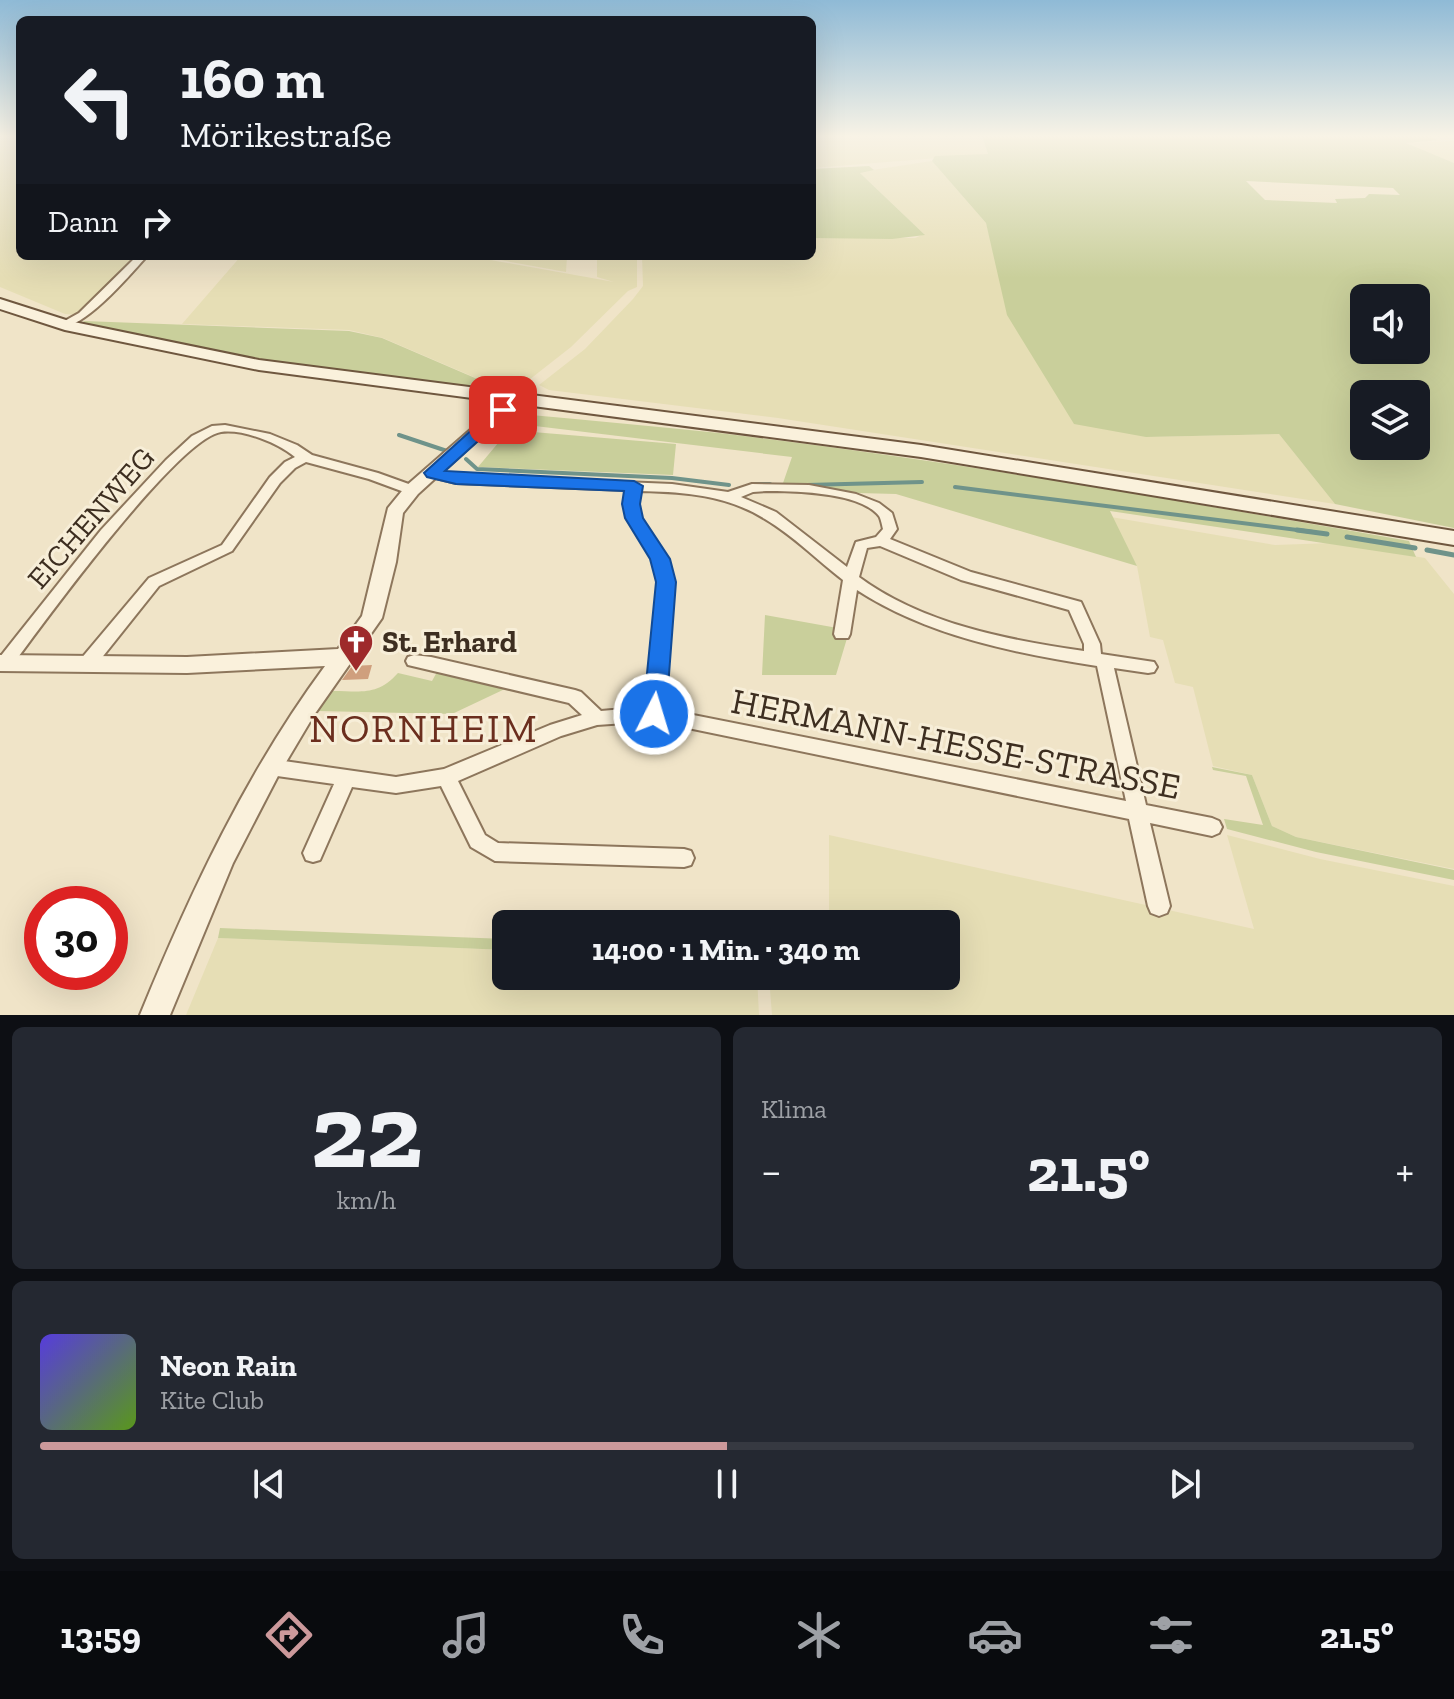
<!DOCTYPE html>
<html lang="de">
<head>
<meta charset="utf-8">
<style>
  body { margin:0; font-family:"Zilla Slab",serif; background:#242831; color:#f1f3f6; height:100vh; display:flex; flex-direction:column; font-size:30px; white-space:nowrap }
  * { box-sizing:border-box; margin:0 }
  p { font-size:26px; color:#9ea1a6 }
  .icon { flex:none; width:44px; height:44px; fill:none; stroke:currentColor; stroke-width:2; stroke-linecap:round; stroke-linejoin:round }
  .map { position:relative; height:1015px; overflow:hidden }
  .details { display:flex; flex-direction:column; gap:12px; padding:12px; background:#0d0f14; flex:1 }
  .details>* { flex:none }
  .banner { position:absolute; left:16px; top:16px; width:800px; height:244px; border-radius:12px; box-shadow:0 8px 32px #0002; background:#171b24; color:#f1f3f6; overflow:hidden }
  .controls { position:absolute; left:1350px; top:284px; display:grid; gap:16px }
  .controls a { display:grid; place-items:center; width:80px; height:80px; border-radius:12px; background:#171b24; box-shadow:0 8px 32px #0002; font-size:40px }
  .speed { position:absolute; left:24px; top:886px; display:flex; gap:16px; font-size:40px; font-weight:700; text-align:center }
  .speed>* { display:grid; place-content:center; width:104px; height:104px; border-radius:50%; background:#171b24; box-shadow:0 8px 32px #0002; line-height:1 }
  .speed .limit { border:12px solid #d22; background:#fff; color:#111 }
  .pin { position:absolute; display:grid; place-items:center; width:68px; height:68px; color:#fff; margin:-34px; border-radius:16px; box-shadow:0 4px 12px #0006 }
  .me { position:absolute; width:88px; margin:-44px; rotate:5deg; stroke-linejoin:round; filter:drop-shadow(0 0 6px #0008) }
  .turn { display:flex; align-items:center; gap:28px; height:168px; padding:0 32px; font-size:36px }
  .turn .icon { width:104px; height:104px; stroke-width:2.5 }
  .turn b { display:block; font-size:56px; line-height:68px }
  .then { display:flex; align-items:center; height:76px; padding:0 32px; background:#0003; gap:16px; font-size:30px }
  .big { font-size:60px; font-weight:700; line-height:1.1 }
  .details .card { flex:1; display:flex; flex-direction:column; justify-content:center; gap:12px; min-width:0; padding:0 28px; border-radius:12px; background:#242831 }
  .details .dial { align-items:center; gap:0 }
  .dial b { font-size:104px; line-height:1 }
  .song { display:flex; align-items:center; gap:24px }
  .cover { width:96px; height:96px; border-radius:12px; background:linear-gradient(135deg,hsl(250 70% 55%),hsl(90 70% 35%)) }
  .played { height:8px; border-radius:4px; background:linear-gradient(90deg,#cc999b 50%,#363941 50%) }
  .keys { display:flex; justify-content:space-around; direction:ltr }
  .heat { display:flex; justify-content:space-between; align-items:center; font-size:44px; direction:ltr }
  .details .tiles { flex:1; display:grid; gap:12px; grid-template-columns:1fr 1fr }
  .card:last-child { grid-column:span 2 }
  .trip { position:absolute; left:492px; top:910px; width:468px; height:80px; border-radius:12px; background:#171b24; box-shadow:0 8px 32px #0002; font-weight:700; line-height:80px; text-align:center }
  .menu { display:flex; height:128px; justify-content:space-around; align-items:center; background:#090b0e; color:#9ea1a6 }
  .menu .icon { width:56px; height:56px }
  .menu .active { color:#cc999b }
  .menu b { font-size:36px; color:#f1f3f6 }
  .map>svg:first-child { display:block }
</style>
</head>
<body>
<div class="map">
<svg width="1454" height="1015" viewBox="0 0 1454 1015">
  <rect width="100%" height="100%" fill="#f0e4c8"/>
  <path fill="#e6deb5" d="M 0,136 L 20,136 L 20,256 L 140,256 L 78,315 L 65,314 L 0,287 Z
    M 812,136 L 982,136 L 988,154 L 812,168 Z
    M 1454,141 L 1454,163 L 1404,143 Z
    M 932,161 L 986,223 L 994,252 L 1146,437 L 1279,434 L 1335,504 L 778,418 L 549,390 L 539,385 L 585,349 L 633,299 L 643,286 L 642,256 L 812,256 L 812,238 L 915,238 L 924,234 L 859,172 Z
    M 241,256 L 468,256 L 614,282 L 597,277 L 597,256 L 637,256 L 637,287 L 628,291 L 571,347 L 520,387 L 483,381 L 383,338 L 349,330 L 182,324 Z
    M 480,256 L 567,256 L 566,272 L 495,259 Z
    M 1111,517 L 1275,545 L 1332,543 L 1425,558 L 1454,594 L 1454,869 L 1296,837 L 1272,826 L 1252,775 L 1213,766 L 1193,687 L 1175,683 L 1163,640 L 1150,637 L 1137,566 Z
    M 829,835 L 1254,929 L 1227,835 L 1320,859 L 1454,886 L 1454,1015 L 772,1015 L 769,976 L 946,976 L 946,924 L 829,924 Z
    M 218,938 L 506,950 L 506,976 L 757,976 L 759,1015 L 186,1015 Z"/>
  <path fill="#c9cf9b" fill-rule="evenodd" d="M 982,136 L 1427,136 L 1438,140 L 1454,139 L 1406,143 L 1454,163 L 1454,528 L 1335,504 L 1279,434 L 1146,437 L 1074,424 L 1007,315 L 986,223 L 932,161 L 935,156 L 988,154 ZM 1246,181 L 1393,188 L 1400,195 L 1369,194 L 1365,198 L 1335,199 L 1337,203 L 1265,200 ZM 1364,298 L 1416,298 L 1416,350 L 1364,350 ZM 1364,394 L 1416,394 L 1416,446 L 1364,446 Z
    M 869,166 L 874,170 L 860,173 L 925,235 L 892,239 L 812,238 L 812,169 Z
    M 84,321 L 349,331 L 382,338 L 482,381 L 463,388 L 227,357 L 81,325 Z
    M 520,414 C 586,420 653,426 719,433 C 950,460 1180,501 1409,541 L 1416,557 L 1110,511 L 1137,566 L 896,494 L 858,493 L 783,483 L 792,457 L 510,423 Z
    M 509,430 L 676,444 L 673,475 L 478,467 Z
    M 765,615 L 843,629 L 848,635 L 836,675 L 762,675 Z
    M 437,672 L 507,688 L 452,714 L 317,711 L 333,691 C 362,691 377,696 398,673 L 432,681 Z
    M 1212,767 L 1252,775 L 1272,826 L 1296,837 L 1454,870 L 1454,880 L 1316,852 L 1227,829 L 1224,819 L 1263,825 L 1246,776 L 1213,770 Z
    M 220,928 L 506,939 L 506,950 L 218,938 Z"/>
  <g fill="none" stroke-linecap="round" stroke-linejoin="round">
    <path stroke="#6f938a" stroke-width="4" d="M 399,435 L 450,452
      M 466,459 L 477,469 L 672,478 L 729,485
      M 753,484 L 770,484
      M 807,485 L 922,482
      M 955,487 L 1313,532"/>
    <path stroke="#6f938a" stroke-width="5" d="M 1297,530 L 1327,534
      M 1347,537 L 1415,548
      M 1427,550 L 1454,555"/>
  </g>
  <path fill="#cf9f7d" d="M 372,665 L 368,679 L 342,680 L 352,666 Z"/>
  <g fill="none" stroke-linecap="round" stroke-linejoin="round">
    <defs>
      <path id="minor" d="M 137,256 L 147,256 C 130,275 85,328 61,327 L 61,323 L 79,313 Z
        M 225,425 L 270,434 L 297,445 L 312,455 L 378,473 L 417,487 L 419,490 L 412,494 L 407,493 L 369,479 L 306,462 L 295,468 L 280,483 L 232,551 L 159,586 L 92,670 L 86,671 L 80,670 L 77,665 L 80,660 L 149,578 L 222,545 L 270,477 L 285,462 L 295,457 C 278,443 244,429 221,432 C 177,439 42,625 11,667 L 0,668 L 0,657 L 15,638 L 101,530 L 166,460 L 192,436 L 212,426 Z
        M 433,469 L 456,475 L 672,484 L 728,492 L 752,484 L 809,485 L 856,494 L 879,503 L 892,513 L 897,529 L 890,539 L 971,572 L 1081,602 L 1100,644 L 1101,654 L 1154,662 L 1157,667 L 1154,672 L 1148,673 L 1114,668 L 1146,805 L 1212,818 L 1219,821 L 1222,827 L 1219,833 L 1212,836 L 1150,823 L 1170,906 L 1167,913 L 1159,916 L 1151,913 L 1148,906 L 1129,819 L 654,721 L 597,725 L 561,736 L 458,781 L 485,835 L 498,843 L 684,849 L 691,851 L 694,858 L 691,865 L 684,867 L 495,861 L 471,847 L 441,786 L 396,793 L 352,787 L 320,860 L 313,862 L 306,860 L 303,853 L 334,784 L 270,775 L 263,773 L 261,767 L 263,761 L 270,759 L 396,777 L 444,769 L 550,725 L 582,715 L 569,703 L 408,665 L 406,661 L 408,657 L 414,655 L 431,657 L 575,690 L 581,692 L 601,711 L 646,707 L 658,582 L 653,559 L 627,518 L 624,504 L 626,490 L 456,483 L 428,476 L 426,473 ZM 640,491 C 684,492 727,495 765,519 C 794,536 817,560 843,580 L 834,634 L 836,638 L 848,638 L 850,634 L 857,590 C 928,636 1014,653 1097,666 L 1126,801 L 663,709 L 674,582 L 667,559 L 641,518 L 638,504 ZM 766,491 C 794,491 860,492 879,516 C 881,519 882,525 883,529 L 876,537 L 856,542 L 847,567 L 776,512 L 741,497 L 753,492 ZM 880,546 L 961,580 L 1069,610 L 1084,644 L 1084,651 C 1007,640 923,624 859,577 L 867,548 Z"/>
      <path id="tertiary" d="M 513,395 L 518,397 L 518,403 L 418,494 L 403,513 L 396,562 L 382,618 L 314,715 L 279,774 L 233,863 L 170,1015 L 140,1015 C 190,893 246,773 325,666 L 187,673 L 0,671 L 0,655 L 187,657 L 338,649 L 362,616 L 388,508 L 406,486 L 508,397 Z"/>
      <path id="secondary" d="M 0,299 L 69,321 L 259,360 L 921,445 L 1454,531 L 1454,545 L 921,457 L 259,370 L 65,330 L 0,309 Z"/>
    </defs>
    <use href="#minor" stroke="#8d765c" stroke-width="4"/>
    <use href="#tertiary" stroke="#8d765c" stroke-width="4"/>
    <use href="#secondary" stroke="#6f573f" stroke-width="4"/>
    <use href="#minor" fill="#faf1dc" fill-rule="evenodd"/>
    <use href="#tertiary" fill="#faf1dc" fill-rule="evenodd"/>
    <use href="#secondary" fill="#faf1dc" fill-rule="evenodd"/>
  </g>
  <linearGradient id="sky" x2="0" y2="1"><stop stop-color="#8fbad6"/><stop offset="0.49" stop-color="#f8f3e6"/><stop offset="1" stop-color="#f8f3e6" stop-opacity="0"/></linearGradient>
  <rect width="1454" height="278" fill="url(#sky)"/>
  <path fill="#1a73e8" stroke="#114b97" stroke-width="2" d="M 503,406 L 511,410 L 508,414 L 445,471 L 634,481 L 643,486 L 640,504 L 643,518 L 670,559 L 676,582 L 666,714 L 663,720 L 654,723 L 646,720 L 643,714 L 656,582 L 650,559 L 625,518 L 622,504 L 624,491 L 456,484 L 427,477 L 424,473 L 497,407 Z"/>
  <defs>
    <symbol id="church-pin" viewBox="-11 -11 22 30"><path d="M0 17L-7.5 6A9.5 9.5 0 1 1 7.5 6Z" fill="#9e2a2b" stroke="#f7eed8"/><path d="M-1.2-6h2.4v3.5h3.3v2.4h-3.3V6h-2.4V-.1h-3.3v-2.4h3.3Z" fill="#fff"/></symbol>
  </defs>
  <g fill-rule="evenodd">
    <use href="#church-pin" x="336" y="622" width="40" height="54"/>
  </g>
  <g text-anchor="middle" stroke-width="6" stroke-linejoin="round" paint-order="stroke">
    <g font-size="30" fill="#3d2e20" stroke="#f7eed8">
      <text transform="translate(91 518) rotate(-49)" y="10">EICHENWEG</text>
    </g>
    <g font-size="30" font-weight="bold" fill="#3d2e20" stroke="#f7eed8" text-anchor="start">
      <text x="382" y="652">St. Erhard</text>
    </g>
    <g font-size="36" fill="#3d2e20" stroke="#f7eed8">
      <text transform="translate(956 743) rotate(11)" y="13">HERMANN-HESSE-STRASSE</text>
    </g>
    <g font-size="40" letter-spacing="2" fill="#6b2e1e" stroke="#f7eed8">
      <text x="424" y="742">NORNHEIM</text>
    </g>
  </g>
</svg>
<div class="controls">
<a><svg class="icon" aria-label="sound" viewBox="0 0 24 24"><path d="M4 9h4l5-4v14l-5-4H4zM17 9q2 3 0 6"/></svg></a>
<a><svg class="icon" aria-label="layers" viewBox="0 0 24 24"><path d="M12 4l9 5-9 5-9-5zM3 14l9 5 9-5"/></svg></a>
</div>
<div class="speed"><div class="limit">30</div></div>
<div class="pin" style="left:503px;top:410px;background:#d93025"><svg class="icon" aria-label="arrive" viewBox="0 0 24 24"><path d="M6 21V4h12l-3 4 3 4H6"/></svg></div>
<svg class="me" style="left:654px;top:714px" viewBox="-20 -20 40 40"><circle r="17" fill="#1a73e8" stroke="#fff" stroke-width="3"/><path d="M0-11L8 9 0 5-8 9z" fill="#fff"/></svg>
<div class="trip">14:00 · 1 Min. · 340 m</div>
<div class="banner">
<div class="turn"><svg class="icon" aria-label="left" viewBox="0 0 24 24"><path d="M17 20v-9H6M10 6l-5 5 5 5"/></svg><div><b>160 m</b>Mörikestraße</div></div>
<div class="then">Dann<svg class="icon" aria-label="right" viewBox="0 0 24 24"><path d="M7 20v-9h11M14 6l5 5-5 5"/></svg></div>
</div>
</div>
<section class="details">
<div class="tiles">
<div class="card dial"><b>22</b><p>km/h</p></div>
<div class="card"><p>Klima</p>
<div class="heat"><a>−</a><b class="big">21.5°</b><a>+</a></div>
</div>
<div class="card">
<div class="song"><i class="cover"></i><div><b>Neon Rain</b><p>Kite Club</p></div></div>
<div class="played"></div>
<div class="keys"><svg class="icon" aria-label="previous" viewBox="0 0 24 24"><path d="M18 5L8 12l10 7zM5 5v14"/></svg><svg class="icon" aria-label="pause" viewBox="0 0 24 24"><path d="M8 5v14M16 5v14"/></svg><svg class="icon" aria-label="next" viewBox="0 0 24 24"><path d="M6 5l10 7-10 7zM19 5v14"/></svg></div>
</div>
</div>
</section>
<nav class="menu">
<b>13:59</b>
<svg class="icon active" aria-label="directions" viewBox="0 0 24 24"><path d="M12 3l9 9-9 9-9-9zM9 14v-3h6M13 9l2 2-2 2"/></svg>
<svg class="icon" aria-label="music" viewBox="0 0 24 24"><path d="M9 18V5l10-2v13"/><circle cx="6" cy="18" r="3"/><circle cx="16" cy="16" r="3"/></svg>
<svg class="icon" aria-label="phone" viewBox="0 0 24 24"><path d="M5 4h4l2 5-3 2q2 4 5 5l2-3 5 2v4C11 20 4 13 5 4z"/></svg>
<svg class="icon" aria-label="climate" viewBox="0 0 24 24"><path d="M12 3v18M4 7l16 10M4 17L20 7"/></svg>
<svg class="icon" aria-label="car" viewBox="0 0 24 24"><path d="M5 17H2v-5l4-1 3-4h7l3 4 3 1v5h-3M9 17h6M6 11h13"/><circle cx="7" cy="17" r="2"/><circle cx="17" cy="17" r="2"/></svg>
<svg class="icon" aria-label="filters" viewBox="0 0 24 24"><path d="M4 7h16M4 17h16"/><circle cx="9" cy="7" r="2"/><circle cx="15" cy="17" r="2"/></svg>
<b>21.5°</b>
</nav>
</body>
</html>
